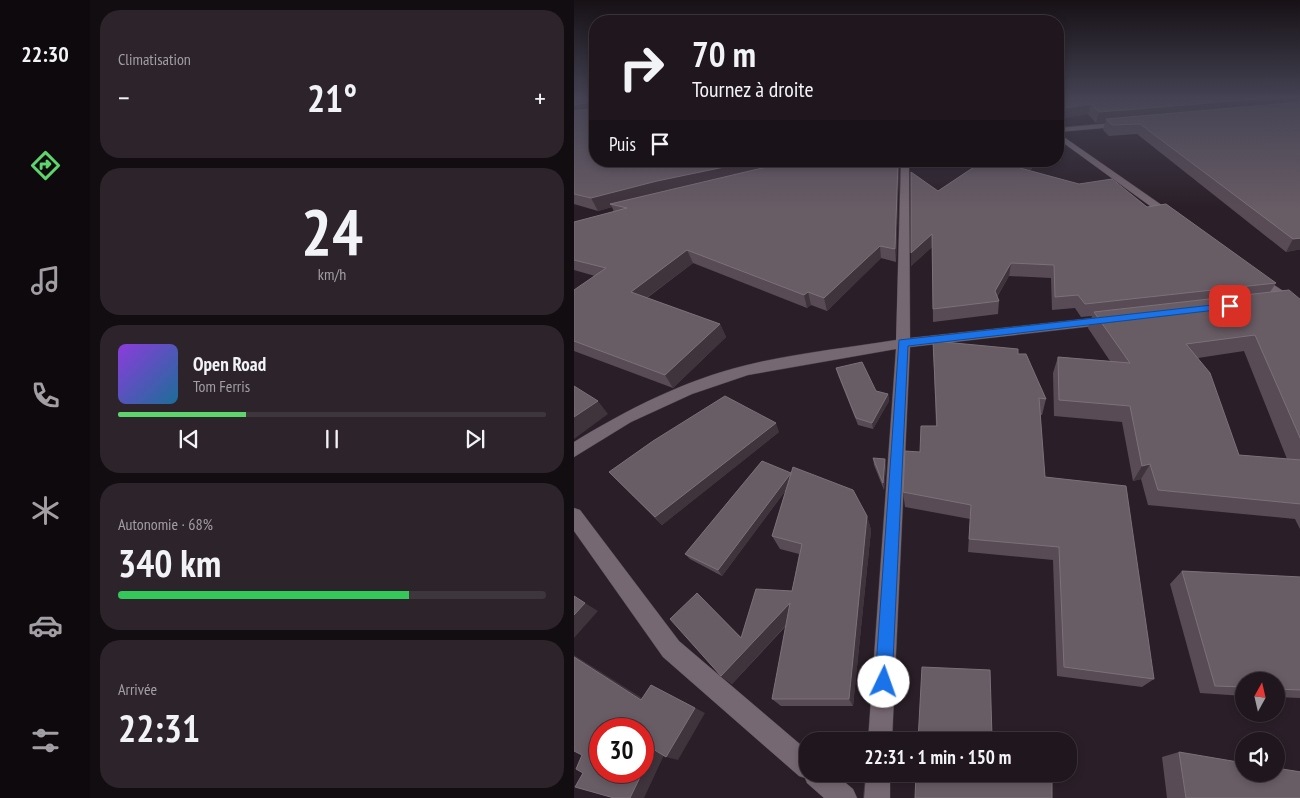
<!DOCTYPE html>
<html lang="fr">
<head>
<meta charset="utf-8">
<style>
  body { margin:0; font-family:"PT Sans Narrow",sans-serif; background:#2d242b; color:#f1f3f6; height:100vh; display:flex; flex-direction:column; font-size:19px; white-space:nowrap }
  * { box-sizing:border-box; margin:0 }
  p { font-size:16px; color:#a29fa4 }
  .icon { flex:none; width:28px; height:28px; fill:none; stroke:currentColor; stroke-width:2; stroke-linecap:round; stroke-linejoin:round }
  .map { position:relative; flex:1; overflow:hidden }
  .side { display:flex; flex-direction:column; gap:10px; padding:10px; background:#120d10; width:484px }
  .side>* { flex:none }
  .hud { position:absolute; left:15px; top:15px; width:475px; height:152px; border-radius:20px; box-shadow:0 2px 8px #0003,0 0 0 1px #3d363c; background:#20171e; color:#f1f3f6; overflow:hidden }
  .needle { width:32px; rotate:8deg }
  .fabs { position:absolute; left:661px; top:672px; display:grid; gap:10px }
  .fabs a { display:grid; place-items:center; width:50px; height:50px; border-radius:50%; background:#20171e; box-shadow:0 2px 8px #0003,0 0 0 1px #3d363c; font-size:25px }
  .speed { position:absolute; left:15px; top:718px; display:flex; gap:10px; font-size:25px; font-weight:700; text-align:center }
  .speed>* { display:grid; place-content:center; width:65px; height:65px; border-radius:50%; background:#20171e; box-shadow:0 2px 8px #0003,0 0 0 1px #3d363c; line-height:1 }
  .speed .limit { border:8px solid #d22; background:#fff; color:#111 }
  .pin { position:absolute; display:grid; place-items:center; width:42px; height:42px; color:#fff; margin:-21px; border-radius:10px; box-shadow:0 2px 8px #0006 }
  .me { position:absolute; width:55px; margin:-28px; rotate:3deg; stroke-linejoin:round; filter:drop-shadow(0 0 4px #0008) }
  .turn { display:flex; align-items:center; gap:18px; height:105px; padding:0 20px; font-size:22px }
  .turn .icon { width:65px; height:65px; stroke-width:2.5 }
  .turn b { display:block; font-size:35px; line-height:42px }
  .then { display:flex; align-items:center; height:48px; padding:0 20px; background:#0003; gap:10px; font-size:19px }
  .big { font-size:38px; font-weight:800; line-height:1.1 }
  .side .card { flex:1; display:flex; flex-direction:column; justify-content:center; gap:8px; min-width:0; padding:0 18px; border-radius:20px; background:#2d242b }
  .side .dial { align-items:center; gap:0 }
  .dial b { font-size:65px; line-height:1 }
  .song { display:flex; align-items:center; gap:15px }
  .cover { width:60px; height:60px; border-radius:8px; background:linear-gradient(135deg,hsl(270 70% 55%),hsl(200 70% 35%)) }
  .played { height:5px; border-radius:2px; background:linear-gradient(90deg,#5dd56c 30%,#3d363c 30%) }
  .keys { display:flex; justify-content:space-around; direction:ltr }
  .heat { display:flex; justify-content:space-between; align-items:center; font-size:28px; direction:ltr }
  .charge { height:8px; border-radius:4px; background:linear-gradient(90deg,#34c759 68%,#3d363c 0) }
  .trip { position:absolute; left:225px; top:732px; width:278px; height:50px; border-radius:20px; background:#20171e; box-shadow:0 2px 8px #0003,0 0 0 1px #3d363c; font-weight:800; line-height:50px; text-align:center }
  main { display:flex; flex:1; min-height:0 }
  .dock { display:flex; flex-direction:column; width:90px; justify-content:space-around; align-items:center; background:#0d090c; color:#a29fa4 }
  .dock .icon { width:35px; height:35px }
  .dock .selected { color:#5dd56c }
  .dock b { font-size:22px; color:#f1f3f6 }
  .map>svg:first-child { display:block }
</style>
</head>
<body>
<main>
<nav class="dock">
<b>22:30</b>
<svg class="icon selected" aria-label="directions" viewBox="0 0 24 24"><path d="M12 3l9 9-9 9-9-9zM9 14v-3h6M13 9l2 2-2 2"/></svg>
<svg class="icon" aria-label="music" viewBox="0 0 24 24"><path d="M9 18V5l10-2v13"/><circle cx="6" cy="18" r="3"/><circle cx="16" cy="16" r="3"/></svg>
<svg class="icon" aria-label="phone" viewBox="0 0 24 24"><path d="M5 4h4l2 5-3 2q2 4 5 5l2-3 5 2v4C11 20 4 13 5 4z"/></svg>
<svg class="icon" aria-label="climate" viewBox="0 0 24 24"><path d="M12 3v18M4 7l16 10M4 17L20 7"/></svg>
<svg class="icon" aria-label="car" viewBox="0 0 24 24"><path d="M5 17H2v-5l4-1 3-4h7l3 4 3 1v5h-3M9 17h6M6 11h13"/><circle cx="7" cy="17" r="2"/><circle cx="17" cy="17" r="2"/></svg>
<svg class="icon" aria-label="filters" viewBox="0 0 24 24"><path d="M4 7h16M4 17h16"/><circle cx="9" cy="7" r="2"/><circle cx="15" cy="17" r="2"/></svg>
</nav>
<section class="side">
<div class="card"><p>Climatisation</p>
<div class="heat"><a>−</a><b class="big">21°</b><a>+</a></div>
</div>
<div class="card dial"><b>24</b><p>km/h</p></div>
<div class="card">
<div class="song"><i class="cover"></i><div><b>Open Road</b><p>Tom Ferris</p></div></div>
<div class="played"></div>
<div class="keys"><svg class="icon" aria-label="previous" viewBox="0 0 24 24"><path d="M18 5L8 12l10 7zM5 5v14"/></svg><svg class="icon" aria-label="pause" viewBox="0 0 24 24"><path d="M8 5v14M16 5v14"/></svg><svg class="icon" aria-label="next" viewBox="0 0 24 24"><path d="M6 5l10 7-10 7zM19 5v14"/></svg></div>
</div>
<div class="card"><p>Autonomie · 68%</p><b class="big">340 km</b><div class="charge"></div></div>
<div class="card"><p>Arrivée</p><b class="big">22:31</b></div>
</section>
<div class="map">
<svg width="727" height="798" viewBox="0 0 727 798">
  <rect width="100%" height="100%" fill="#2a1f28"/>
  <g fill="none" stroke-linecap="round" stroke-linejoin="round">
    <defs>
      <path id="minor" d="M 549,122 L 553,124 L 552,126 L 484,132 L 484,128 Z
        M 484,133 L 602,215 L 602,219 L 594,219 L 484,139 Z
        M 327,161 L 335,161 L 336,338 L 537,316 L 543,320 L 537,324 L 336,347 L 318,741 L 294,741 L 322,349 L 174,375 L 118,394 L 57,422 L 0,457 L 0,442 C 54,409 111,380 173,365 C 222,353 273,348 322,340 Z
        M 682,273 L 727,303 L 727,313 L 678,279 L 676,277 Z
        M 0,508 L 6,510 L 105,641 L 234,751 L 234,774 L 261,774 L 279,789 L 283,798 L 250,798 L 233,783 L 231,778 L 225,776 L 89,657 L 0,531 Z
        M 292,774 L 316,774 L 316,798 L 290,798 Z"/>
    </defs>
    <use href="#minor" stroke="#463d44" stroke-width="1"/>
    <use href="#minor" fill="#766872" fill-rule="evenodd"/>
  </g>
  <path fill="#584b55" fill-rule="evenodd" d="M 0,97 L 21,161 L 325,161 L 322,262 L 307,258 L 253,311 L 237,305 L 233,308 L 119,263 L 73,298 L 146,324 L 152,337 L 99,388 L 0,351 L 0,290 L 21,276 L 0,270 L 0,222 L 40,212 L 38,207 L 24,211 L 0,204 Z
    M 484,97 L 727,97 L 727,249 L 712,252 L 563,134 L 535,136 L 529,130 L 531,122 L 522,123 L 514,114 L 484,119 Z
    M 393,161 L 466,161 L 455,171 L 573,207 L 702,283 L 696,292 L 727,300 L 727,531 L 721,519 L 574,505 L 567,479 L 559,481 L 548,422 L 480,416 L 479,373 L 484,357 L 536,361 L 514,328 L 518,316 L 507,317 L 501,308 L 478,310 L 477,278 L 435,276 L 423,297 L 425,301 L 424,314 L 359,322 L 358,247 L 337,266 L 337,253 L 364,191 L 399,168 ZM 670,351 L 713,459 L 665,455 L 624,358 Z
    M 359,341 L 444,354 L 472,399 L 468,415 L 466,415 L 471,477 L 580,679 L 568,687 L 483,676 L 479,560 L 394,552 L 396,519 L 331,507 L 329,492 L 346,452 L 362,426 Z
    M 262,368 L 302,391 L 314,394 L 315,401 L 299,429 L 284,425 L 264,375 Z
    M 205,432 L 88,525 L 35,472 Z
    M 299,458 L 312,465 L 310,490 L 300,465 Z
    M 188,461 L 293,516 L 297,530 L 279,706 L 207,706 L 198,699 L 212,626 L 158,684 L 147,676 L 123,593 L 168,638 L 218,591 L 225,554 L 206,549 L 198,536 L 212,490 L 148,576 L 116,559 L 111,554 Z
    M 608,571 L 727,577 L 727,698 L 702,697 L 702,681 L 670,681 L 670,696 L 626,693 L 596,584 Z
    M 605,752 L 727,798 L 593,798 L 588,757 Z"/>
  <path fill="#3f333c" d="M 709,97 L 727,97 L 727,105 L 532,119 L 531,122 L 522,123 L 525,112 Z
    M 16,102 L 21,112 L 0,117 L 0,105 Z
    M 517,104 L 514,114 L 484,119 L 484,109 Z
    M 179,161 L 235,161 L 36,204 L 38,207 L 24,211 L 17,198 L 83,181 Z
    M 324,161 L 325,161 L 322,262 L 321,249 Z
    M 454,161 L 466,161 L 444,180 L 446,168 Z
    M 358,234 L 358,247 L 337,266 L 337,253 Z
    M 727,238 L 727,249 L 712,252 L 719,239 Z
    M 306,246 L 307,258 L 253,311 L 250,298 Z
    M 113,250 L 119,263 L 64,304 L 57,292 Z
    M 437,263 L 435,276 L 420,301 L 421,291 Z
    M 234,292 L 237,305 L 233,308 L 230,295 Z
    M 146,324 L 152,337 L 99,388 L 91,375 Z
    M 314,394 L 315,401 L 299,429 L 298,423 Z
    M 24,401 L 34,414 L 0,439 L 0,417 Z
    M 202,423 L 205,432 L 88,525 L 81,517 Z
    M 311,459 L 312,465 L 310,490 L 309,483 Z
    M 576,464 L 567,479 L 559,481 L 568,466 Z
    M 217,473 L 220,479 L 148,576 L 144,570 Z
    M 293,516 L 297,530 L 279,706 L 275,699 Z
    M 123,593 L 175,646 L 216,603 L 223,613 L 158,684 L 147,676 Z
    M 11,603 L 24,611 L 0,638 L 0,615 Z
    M 0,655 L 79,705 L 67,700 L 0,657 Z
    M 88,691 L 131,713 L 104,760 L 92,757 Z
    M 79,749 L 91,753 L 70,798 L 56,798 Z"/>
  <path fill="#685c65" stroke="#7c7179" d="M 0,97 L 21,97 L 21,161 L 179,161 L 83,181 L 17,198 L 0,194 L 0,111 L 17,109 L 16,102 L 0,105 Z
    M 484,97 L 709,97 L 525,112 L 517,104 L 484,109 Z
    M 727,102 L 727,238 L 719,239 L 566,124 L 538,125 L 532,119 Z
    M 218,161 L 324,161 L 321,249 L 306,246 L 250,298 L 234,292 L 230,295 L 113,250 L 57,292 L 146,324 L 91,375 L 0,341 L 0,290 L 32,268 L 0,260 L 0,222 L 53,208 L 36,204 Z
    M 404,161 L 454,161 L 446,168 L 505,184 L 538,179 L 573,207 L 592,204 L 702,283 L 511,304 L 504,295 L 481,297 L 480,265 L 437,263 L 421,291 L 425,301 L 359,309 L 358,234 L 337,253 L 337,172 L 364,191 L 406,163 Z
    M 715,290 L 727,300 L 727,440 L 681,335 L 612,344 L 636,373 L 665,455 L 727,460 L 727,504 L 584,490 L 576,464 L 568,466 L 556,406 L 485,400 L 484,357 L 556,363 L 520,312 Z
    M 359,341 L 444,349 L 444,354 L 452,354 L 472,399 L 465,398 L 471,477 L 552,486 L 580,679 L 490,667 L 485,547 L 395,539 L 397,505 L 329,492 L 331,451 L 346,452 L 347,426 L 363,426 Z
    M 288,362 L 302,391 L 314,394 L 298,423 L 282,418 L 262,368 Z
    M 0,386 L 24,401 L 0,417 Z
    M 151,396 L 202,423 L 81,517 L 35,472 L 79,441 Z
    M 299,458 L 311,459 L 309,483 Z
    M 188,461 L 217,473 L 144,570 L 111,554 Z
    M 219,467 L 279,490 L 293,516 L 275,699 L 198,699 L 216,603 L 147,676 L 96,619 L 123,593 L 167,638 L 182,589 L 218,591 L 228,544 L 198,536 Z
    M 608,571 L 727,577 L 727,690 L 702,689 L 702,681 L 670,681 L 670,687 L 641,686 Z
    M 0,596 L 11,603 L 0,615 Z
    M 0,657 L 67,700 L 77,685 L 121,708 L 92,757 L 79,749 L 69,771 L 69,729 L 26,729 L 26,771 L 69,771 L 56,798 L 40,798 L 1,787 L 9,773 L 2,769 L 8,755 L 0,751 Z
    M 348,667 L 416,670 L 418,737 L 439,741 L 344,741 Z
    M 605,752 L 670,763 L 670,774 L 702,774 L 702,768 L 727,772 L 727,798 L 612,798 Z
    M 342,774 L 478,774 L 478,798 L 341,798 Z"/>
  <linearGradient id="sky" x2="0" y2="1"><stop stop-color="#171116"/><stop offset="0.47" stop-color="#444253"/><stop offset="1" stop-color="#444253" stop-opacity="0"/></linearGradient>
  <rect width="727" height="208" fill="url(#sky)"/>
  <path fill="#1a73e8" stroke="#114b97" d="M 656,303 L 661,306 L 659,308 L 334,346 L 318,682 L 316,688 L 310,690 L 303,688 L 301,682 L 325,340 Z"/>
</svg>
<div class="fabs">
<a><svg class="needle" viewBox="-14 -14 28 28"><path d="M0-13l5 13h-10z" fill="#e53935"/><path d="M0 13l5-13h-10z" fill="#a29fa4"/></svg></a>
<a><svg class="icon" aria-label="sound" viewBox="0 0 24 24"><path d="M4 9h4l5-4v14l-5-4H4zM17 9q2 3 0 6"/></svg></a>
</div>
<div class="speed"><div class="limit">30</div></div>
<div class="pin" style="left:656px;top:306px;background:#d93025"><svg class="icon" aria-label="arrive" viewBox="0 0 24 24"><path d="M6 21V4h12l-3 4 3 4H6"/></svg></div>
<svg class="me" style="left:310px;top:682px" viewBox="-20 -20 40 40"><circle r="19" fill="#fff"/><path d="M0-13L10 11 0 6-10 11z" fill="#1a73e8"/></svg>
<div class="trip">22:31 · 1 min · 150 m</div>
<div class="hud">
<div class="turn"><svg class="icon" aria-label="right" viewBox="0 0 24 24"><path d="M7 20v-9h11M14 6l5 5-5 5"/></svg><div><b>70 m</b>Tournez à droite</div></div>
<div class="then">Puis<svg class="icon" aria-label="arrive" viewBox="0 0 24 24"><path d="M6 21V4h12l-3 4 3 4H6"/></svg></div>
</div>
</div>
</main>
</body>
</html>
